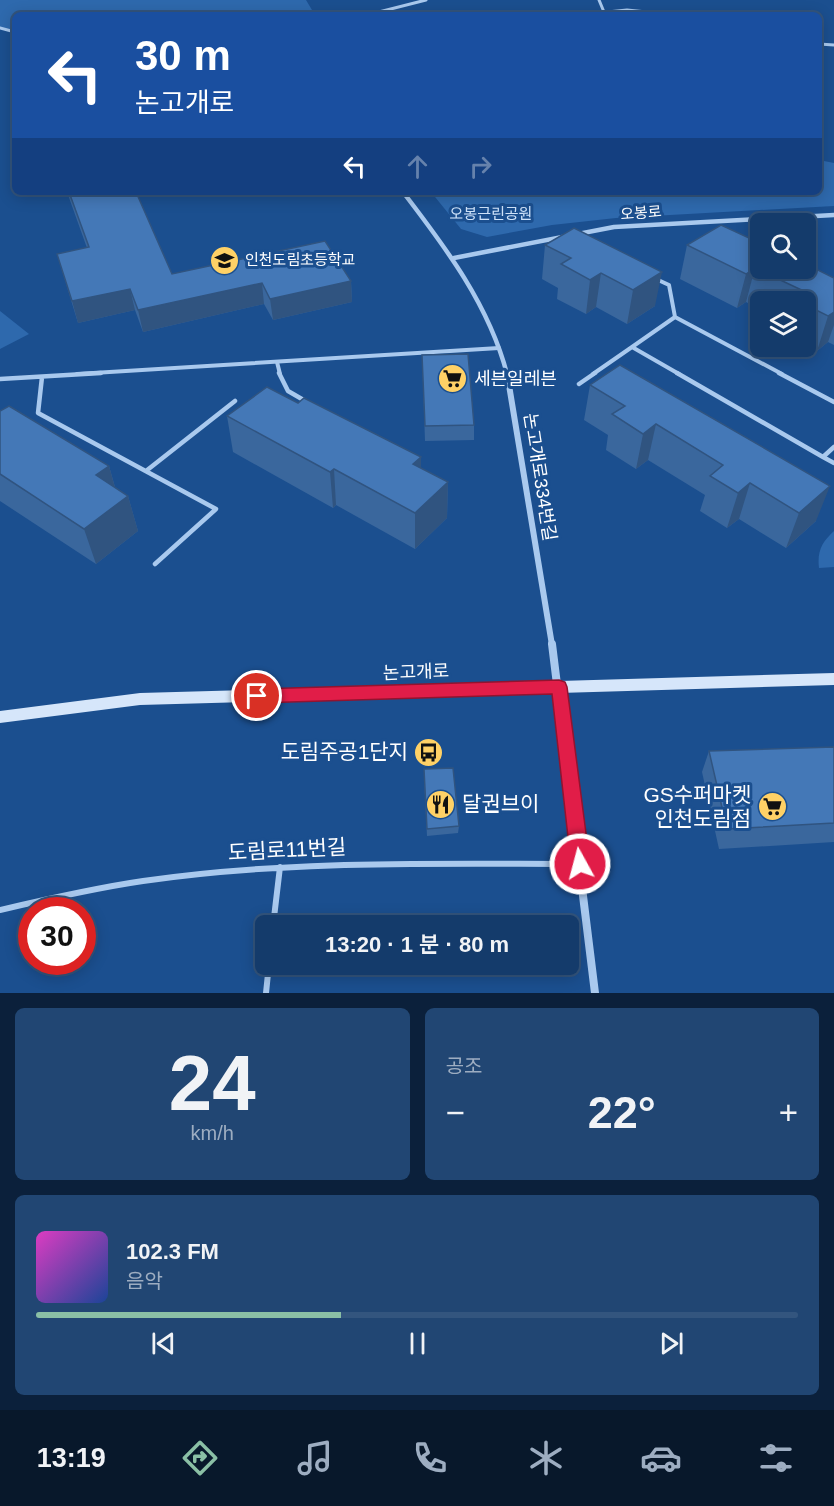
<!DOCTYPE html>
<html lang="ko">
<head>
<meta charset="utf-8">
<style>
  body { margin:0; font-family:Helvetica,"Noto Sans KR",sans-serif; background:#214673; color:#f1f3f6; height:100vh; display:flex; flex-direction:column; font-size:22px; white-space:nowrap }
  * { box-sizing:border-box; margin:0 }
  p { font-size:20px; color:#9dadc1 }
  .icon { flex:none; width:33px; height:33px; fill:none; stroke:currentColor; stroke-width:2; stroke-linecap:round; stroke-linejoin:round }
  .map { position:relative; height:993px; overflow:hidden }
  .side { display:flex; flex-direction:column; gap:15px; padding:15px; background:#0b203b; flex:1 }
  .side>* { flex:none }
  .hud { position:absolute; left:12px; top:12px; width:810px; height:183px; border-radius:9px; box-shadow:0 3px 15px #0003,0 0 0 2px #33557e; background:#1a4fa0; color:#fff; overflow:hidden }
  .tools { position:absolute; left:750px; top:213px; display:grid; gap:12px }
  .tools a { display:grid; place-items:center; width:66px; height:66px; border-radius:9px; background:#143b6b; box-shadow:0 3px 15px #0003,0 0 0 2px #33557e; font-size:30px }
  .speed { position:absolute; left:18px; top:897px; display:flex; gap:12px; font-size:30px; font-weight:700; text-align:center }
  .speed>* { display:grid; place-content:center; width:78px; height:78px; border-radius:50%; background:#143b6b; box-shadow:0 3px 15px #0003,0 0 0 2px #33557e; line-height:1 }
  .speed .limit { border:9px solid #d22; background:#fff; color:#111 }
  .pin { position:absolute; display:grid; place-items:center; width:51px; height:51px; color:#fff; margin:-26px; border:3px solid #fff; border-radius:50%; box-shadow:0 2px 6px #0007 }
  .me { position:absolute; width:66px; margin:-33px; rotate:353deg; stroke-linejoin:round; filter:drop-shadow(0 0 4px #0008) }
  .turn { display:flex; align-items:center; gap:21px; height:126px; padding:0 24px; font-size:27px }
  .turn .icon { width:78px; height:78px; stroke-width:2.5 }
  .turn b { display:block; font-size:42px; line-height:51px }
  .lanes { display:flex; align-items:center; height:57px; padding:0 24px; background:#0003; justify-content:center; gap:30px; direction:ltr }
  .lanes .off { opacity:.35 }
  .big { font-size:45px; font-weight:600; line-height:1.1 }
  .side .card { flex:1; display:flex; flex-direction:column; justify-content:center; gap:9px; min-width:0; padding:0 21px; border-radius:9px; background:#214673 }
  .side .dial { align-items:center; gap:0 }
  .dial b { font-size:78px; line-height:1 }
  .song { display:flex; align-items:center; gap:18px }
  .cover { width:72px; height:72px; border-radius:9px; background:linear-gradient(135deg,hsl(310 70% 55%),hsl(220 70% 35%)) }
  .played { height:6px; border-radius:3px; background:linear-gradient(90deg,#8abfa5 40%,#33557e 40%) }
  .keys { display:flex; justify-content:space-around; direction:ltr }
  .heat { display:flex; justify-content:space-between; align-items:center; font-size:33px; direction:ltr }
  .side .tiles { flex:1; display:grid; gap:15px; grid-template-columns:1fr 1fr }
  .card:last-child { grid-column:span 2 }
  .trip { position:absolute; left:255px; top:915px; width:324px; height:60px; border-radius:9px; background:#143b6b; box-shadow:0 3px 15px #0003,0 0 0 2px #33557e; font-weight:600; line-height:60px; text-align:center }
  .tab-bar { display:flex; height:96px; justify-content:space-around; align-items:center; background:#08182b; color:#9dadc1 }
  .tab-bar .icon { width:42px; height:42px }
  .tab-bar .active { color:#8abfa5 }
  .tab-bar b { font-size:27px; color:#f1f3f6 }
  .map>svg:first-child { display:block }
</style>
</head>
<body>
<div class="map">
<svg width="834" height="993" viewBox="0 0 834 993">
  <rect width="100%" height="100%" fill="#1b4f8f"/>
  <path fill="#2e69ad" d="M 0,0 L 306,0 L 315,15 L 15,15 L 15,33 L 0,28 Z
    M 819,160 L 834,163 L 834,206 L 616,218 L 552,225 L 487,237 L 461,229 L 431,192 L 819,192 Z
    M 0,311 L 29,334 L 0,349 Z
    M 834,531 L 834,567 L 819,568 C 817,551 822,542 834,531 Z"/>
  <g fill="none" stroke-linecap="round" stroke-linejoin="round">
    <path stroke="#a9c9ee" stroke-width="3" d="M 599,0 L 604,12
      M 367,15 L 426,0
      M 578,15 L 627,10 L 676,15
      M 0,28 L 15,32
      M 819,44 L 834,45"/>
    <path stroke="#a9c9ee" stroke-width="4" d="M 675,317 L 782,374
      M 632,347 L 675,317 L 669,285 L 656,279
      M 277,362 L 280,374
      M 77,374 L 499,348
      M 593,374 L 632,347 L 679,374"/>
    <path stroke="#a9c9ee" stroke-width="4.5" d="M 279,373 L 288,391 L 307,402
      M 677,373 L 823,457 L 834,447
      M 779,373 L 834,402
      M 42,377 L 38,413 L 216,509 L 155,564
      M 0,379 L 101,373
      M 579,384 L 595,373
      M 823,457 L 834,463
      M 146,471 L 235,401"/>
    <path stroke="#a9c9ee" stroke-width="6" d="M 0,910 C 47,899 95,888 143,881 C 287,860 435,864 580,864
      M 273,926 L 280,867
      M 266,993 L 269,964"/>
    <path stroke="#a9c9ee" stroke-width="4.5" d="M 403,192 C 446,248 489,305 507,374
      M 454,258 L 614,227 L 834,215"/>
    <path stroke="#a9c9ee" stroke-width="6" d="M 507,373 L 552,645"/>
    <path stroke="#a9c9ee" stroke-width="8" d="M 552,644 L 595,993"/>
    <path fill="#d6e6fa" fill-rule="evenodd" d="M 834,673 L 834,685 L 140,705 L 0,723 L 0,711 L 140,693 Z"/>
  </g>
  <path fill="#3a679d" d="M 67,192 L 136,192 L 172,274 L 351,281 L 352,302 L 273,320 L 264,304 L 143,332 L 135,310 L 78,323 L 57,254 L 87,248 Z
    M 574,228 L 655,306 L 627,324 L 596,307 L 586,314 L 557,299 L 558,288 L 542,279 L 545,245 Z
    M 687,245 L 834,278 L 834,345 L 828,342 L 817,351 L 806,345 L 806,302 L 760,302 L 760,309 L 746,302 L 737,308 L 680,279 Z
    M 422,355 L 474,425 L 474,440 L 425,441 Z
    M 620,365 L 816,521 L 786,548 L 739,519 L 727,528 L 700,511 L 705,495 L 648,460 L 636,469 L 606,450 L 608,435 L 584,420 L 590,385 Z
    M 298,403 L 421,457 L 421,468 L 448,482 L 447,518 L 415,549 L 336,505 L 333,508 L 233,452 L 227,416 Z
    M 0,411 L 109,466 L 115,487 L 128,496 L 138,531 L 96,564 L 0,501 Z
    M 834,747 L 834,842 L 719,849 L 702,772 L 709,751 Z
    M 424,776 L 459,826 L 458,833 L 427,836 Z"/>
  <path fill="#305480" d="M 755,268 L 746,302 L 737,308 L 746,274 Z
    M 662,272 L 655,306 L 627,324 L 633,290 Z
    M 601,273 L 596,307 L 586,314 L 590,280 Z
    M 351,281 L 352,302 L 273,320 L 270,299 Z
    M 262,283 L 264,304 L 143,332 L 138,310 Z
    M 130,289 L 135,310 L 78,323 L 72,301 Z
    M 834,312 L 834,325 L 828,342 L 817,351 L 828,316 Z
    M 656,424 L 648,460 L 636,469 L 643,434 Z
    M 421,457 L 421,493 L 413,464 Z
    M 109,466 L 119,502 L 96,475 Z
    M 334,469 L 336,505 L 333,508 L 330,472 Z
    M 448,482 L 447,518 L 415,549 L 415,513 Z
    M 750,483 L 739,519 L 727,528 L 738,493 Z
    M 830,486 L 816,521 L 786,548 L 799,513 Z
    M 128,496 L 138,531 L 96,564 L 84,529 Z"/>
  <path fill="#4478b7" stroke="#305480" stroke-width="1.5" d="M 69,192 L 136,192 L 172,274 L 325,241 L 351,281 L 270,299 L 262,283 L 138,310 L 130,289 L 72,301 L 57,254 L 89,247 Z
    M 721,225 L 760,243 L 760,268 L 806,268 L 806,264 L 834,278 L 834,312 L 828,316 L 806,305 L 806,302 L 800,302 L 810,294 L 755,268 L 746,274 L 687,245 Z
    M 574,228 L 662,272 L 633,290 L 601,273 L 590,280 L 561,264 L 571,258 L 545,245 Z
    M 468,354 L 474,425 L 425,426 L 422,355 Z
    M 620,365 L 830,486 L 799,513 L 750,483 L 738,493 L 710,476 L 723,465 L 656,424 L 643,434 L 612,414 L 625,406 L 590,385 Z
    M 267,387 L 298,403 L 304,398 L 421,457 L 413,464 L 448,482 L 415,513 L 334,469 L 330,472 L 227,416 Z
    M 9,406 L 109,466 L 96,475 L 128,496 L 84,529 L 0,474 L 0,411 Z
    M 834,747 L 834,823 L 727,829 L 709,751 Z
    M 453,768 L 459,826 L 427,829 L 424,769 Z"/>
  <path fill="#e11d48" stroke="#92132f" stroke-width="1.5" d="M 559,680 L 565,682 L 567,687 L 590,864 L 587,870 L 580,873 L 574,870 L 571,864 L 552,694 L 257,703 L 251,701 L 249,696 L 251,691 L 257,689 Z"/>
  <defs>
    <symbol id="school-disc" viewBox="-11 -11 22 22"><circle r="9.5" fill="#ffd166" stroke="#1b4f8f"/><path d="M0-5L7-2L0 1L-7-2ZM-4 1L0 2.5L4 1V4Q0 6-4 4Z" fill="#111"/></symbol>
    <symbol id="supermarket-disc" viewBox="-11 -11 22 22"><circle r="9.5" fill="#ffd166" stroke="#1b4f8f"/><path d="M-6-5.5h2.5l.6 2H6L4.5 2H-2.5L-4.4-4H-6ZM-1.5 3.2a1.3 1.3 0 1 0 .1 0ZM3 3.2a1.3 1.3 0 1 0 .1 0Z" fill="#111"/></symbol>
    <symbol id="bus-disc" viewBox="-11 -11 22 22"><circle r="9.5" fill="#ffd166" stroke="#1b4f8f"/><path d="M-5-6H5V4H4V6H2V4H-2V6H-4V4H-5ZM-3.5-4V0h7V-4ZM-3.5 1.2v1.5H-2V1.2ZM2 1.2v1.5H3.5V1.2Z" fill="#111"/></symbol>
    <symbol id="restaurant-disc" viewBox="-11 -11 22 22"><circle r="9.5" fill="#ffd166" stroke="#1b4f8f"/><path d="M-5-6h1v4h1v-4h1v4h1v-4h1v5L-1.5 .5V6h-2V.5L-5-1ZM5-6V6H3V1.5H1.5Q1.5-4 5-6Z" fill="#111"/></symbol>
  </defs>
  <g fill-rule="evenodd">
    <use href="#school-disc" x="208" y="244" width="33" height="33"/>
    <use href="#supermarket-disc" x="436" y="362" width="33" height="33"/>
    <use href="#bus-disc" x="412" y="736" width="33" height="33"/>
    <use href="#restaurant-disc" x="424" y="788" width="33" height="33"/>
    <use href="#supermarket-disc" x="756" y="790" width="33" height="33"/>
  </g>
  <g text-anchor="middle" stroke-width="6" stroke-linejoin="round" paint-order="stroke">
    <g font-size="15" fill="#fff" stroke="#1b4f8f">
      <text transform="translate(641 213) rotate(-5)" y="5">오봉로</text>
    </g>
    <g font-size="15" fill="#cfe3fa" stroke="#1b4f8f">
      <text x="491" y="219">오봉근린공원</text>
    </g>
    <g font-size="15" fill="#fff" stroke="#1b4f8f" text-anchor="start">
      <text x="245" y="265">인천도림초등학교</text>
    </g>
    <g font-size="18" fill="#fff" stroke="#1b4f8f" text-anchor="start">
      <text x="474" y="385">세븐일레븐</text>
    </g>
    <g font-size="18" fill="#fff" stroke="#1b4f8f">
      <text transform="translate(540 477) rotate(81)" y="6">논고개로334번길</text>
      <text transform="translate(416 672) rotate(-2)" y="6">논고개로</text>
    </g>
    <g font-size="21" fill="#fff" stroke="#1b4f8f" text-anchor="end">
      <text x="408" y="759">도림주공1단지</text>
      <text x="751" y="802">GS수퍼마켓<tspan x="751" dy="24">인천도림점</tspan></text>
      <text x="462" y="811" text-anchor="start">달권브이</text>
    </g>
    <g font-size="21" fill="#fff" stroke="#1b4f8f">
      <text transform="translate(287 850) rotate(-3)" y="7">도림로11번길</text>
    </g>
  </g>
</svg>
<div class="tools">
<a><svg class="icon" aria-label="search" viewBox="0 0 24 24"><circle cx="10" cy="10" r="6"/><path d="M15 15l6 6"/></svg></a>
<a><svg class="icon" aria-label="layers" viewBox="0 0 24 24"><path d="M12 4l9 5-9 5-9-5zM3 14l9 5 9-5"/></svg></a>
</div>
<div class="speed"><div class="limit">30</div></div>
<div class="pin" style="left:257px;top:696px;background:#d93025"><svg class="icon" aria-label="arrive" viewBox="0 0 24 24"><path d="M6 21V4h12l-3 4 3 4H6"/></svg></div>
<svg class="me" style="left:580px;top:864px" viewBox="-20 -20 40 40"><circle r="17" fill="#e11d48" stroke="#fff" stroke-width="3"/><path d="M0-11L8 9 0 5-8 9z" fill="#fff"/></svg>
<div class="trip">13:20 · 1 분 · 80 m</div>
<div class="hud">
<div class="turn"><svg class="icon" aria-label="left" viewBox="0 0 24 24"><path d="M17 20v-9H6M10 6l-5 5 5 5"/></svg><div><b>30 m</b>논고개로</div></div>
<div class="lanes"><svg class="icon" aria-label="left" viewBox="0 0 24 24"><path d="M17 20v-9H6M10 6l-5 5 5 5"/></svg><svg class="icon off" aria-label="ahead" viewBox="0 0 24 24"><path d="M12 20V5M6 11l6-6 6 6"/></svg><svg class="icon off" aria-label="right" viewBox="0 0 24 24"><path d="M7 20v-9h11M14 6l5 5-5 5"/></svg></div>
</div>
</div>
<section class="side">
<div class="tiles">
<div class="card dial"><b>24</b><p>km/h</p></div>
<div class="card"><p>공조</p>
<div class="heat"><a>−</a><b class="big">22°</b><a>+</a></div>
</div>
<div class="card">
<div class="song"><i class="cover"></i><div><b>102.3 FM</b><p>음악</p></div></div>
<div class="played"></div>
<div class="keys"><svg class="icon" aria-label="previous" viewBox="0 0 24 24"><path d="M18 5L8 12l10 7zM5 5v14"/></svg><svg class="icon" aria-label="pause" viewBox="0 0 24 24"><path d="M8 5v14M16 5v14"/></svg><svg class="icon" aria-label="next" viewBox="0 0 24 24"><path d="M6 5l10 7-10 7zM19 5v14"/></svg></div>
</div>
</div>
</section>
<nav class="tab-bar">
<b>13:19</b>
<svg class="icon active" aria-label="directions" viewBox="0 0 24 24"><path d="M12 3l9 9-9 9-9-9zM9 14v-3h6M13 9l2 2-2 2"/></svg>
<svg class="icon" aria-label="music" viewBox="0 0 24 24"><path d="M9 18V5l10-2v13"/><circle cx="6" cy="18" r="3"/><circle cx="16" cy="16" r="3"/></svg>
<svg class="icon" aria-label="phone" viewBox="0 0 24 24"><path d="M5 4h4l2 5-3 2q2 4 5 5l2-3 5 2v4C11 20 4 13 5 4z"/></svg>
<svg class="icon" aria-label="climate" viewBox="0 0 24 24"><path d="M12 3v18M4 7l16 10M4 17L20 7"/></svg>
<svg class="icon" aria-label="car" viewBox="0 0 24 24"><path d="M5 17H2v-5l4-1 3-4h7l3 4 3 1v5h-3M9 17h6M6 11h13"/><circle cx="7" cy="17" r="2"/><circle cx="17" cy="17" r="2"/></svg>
<svg class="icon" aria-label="filters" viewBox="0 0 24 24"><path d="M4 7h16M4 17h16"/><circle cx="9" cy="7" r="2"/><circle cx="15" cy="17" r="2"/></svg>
</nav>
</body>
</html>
